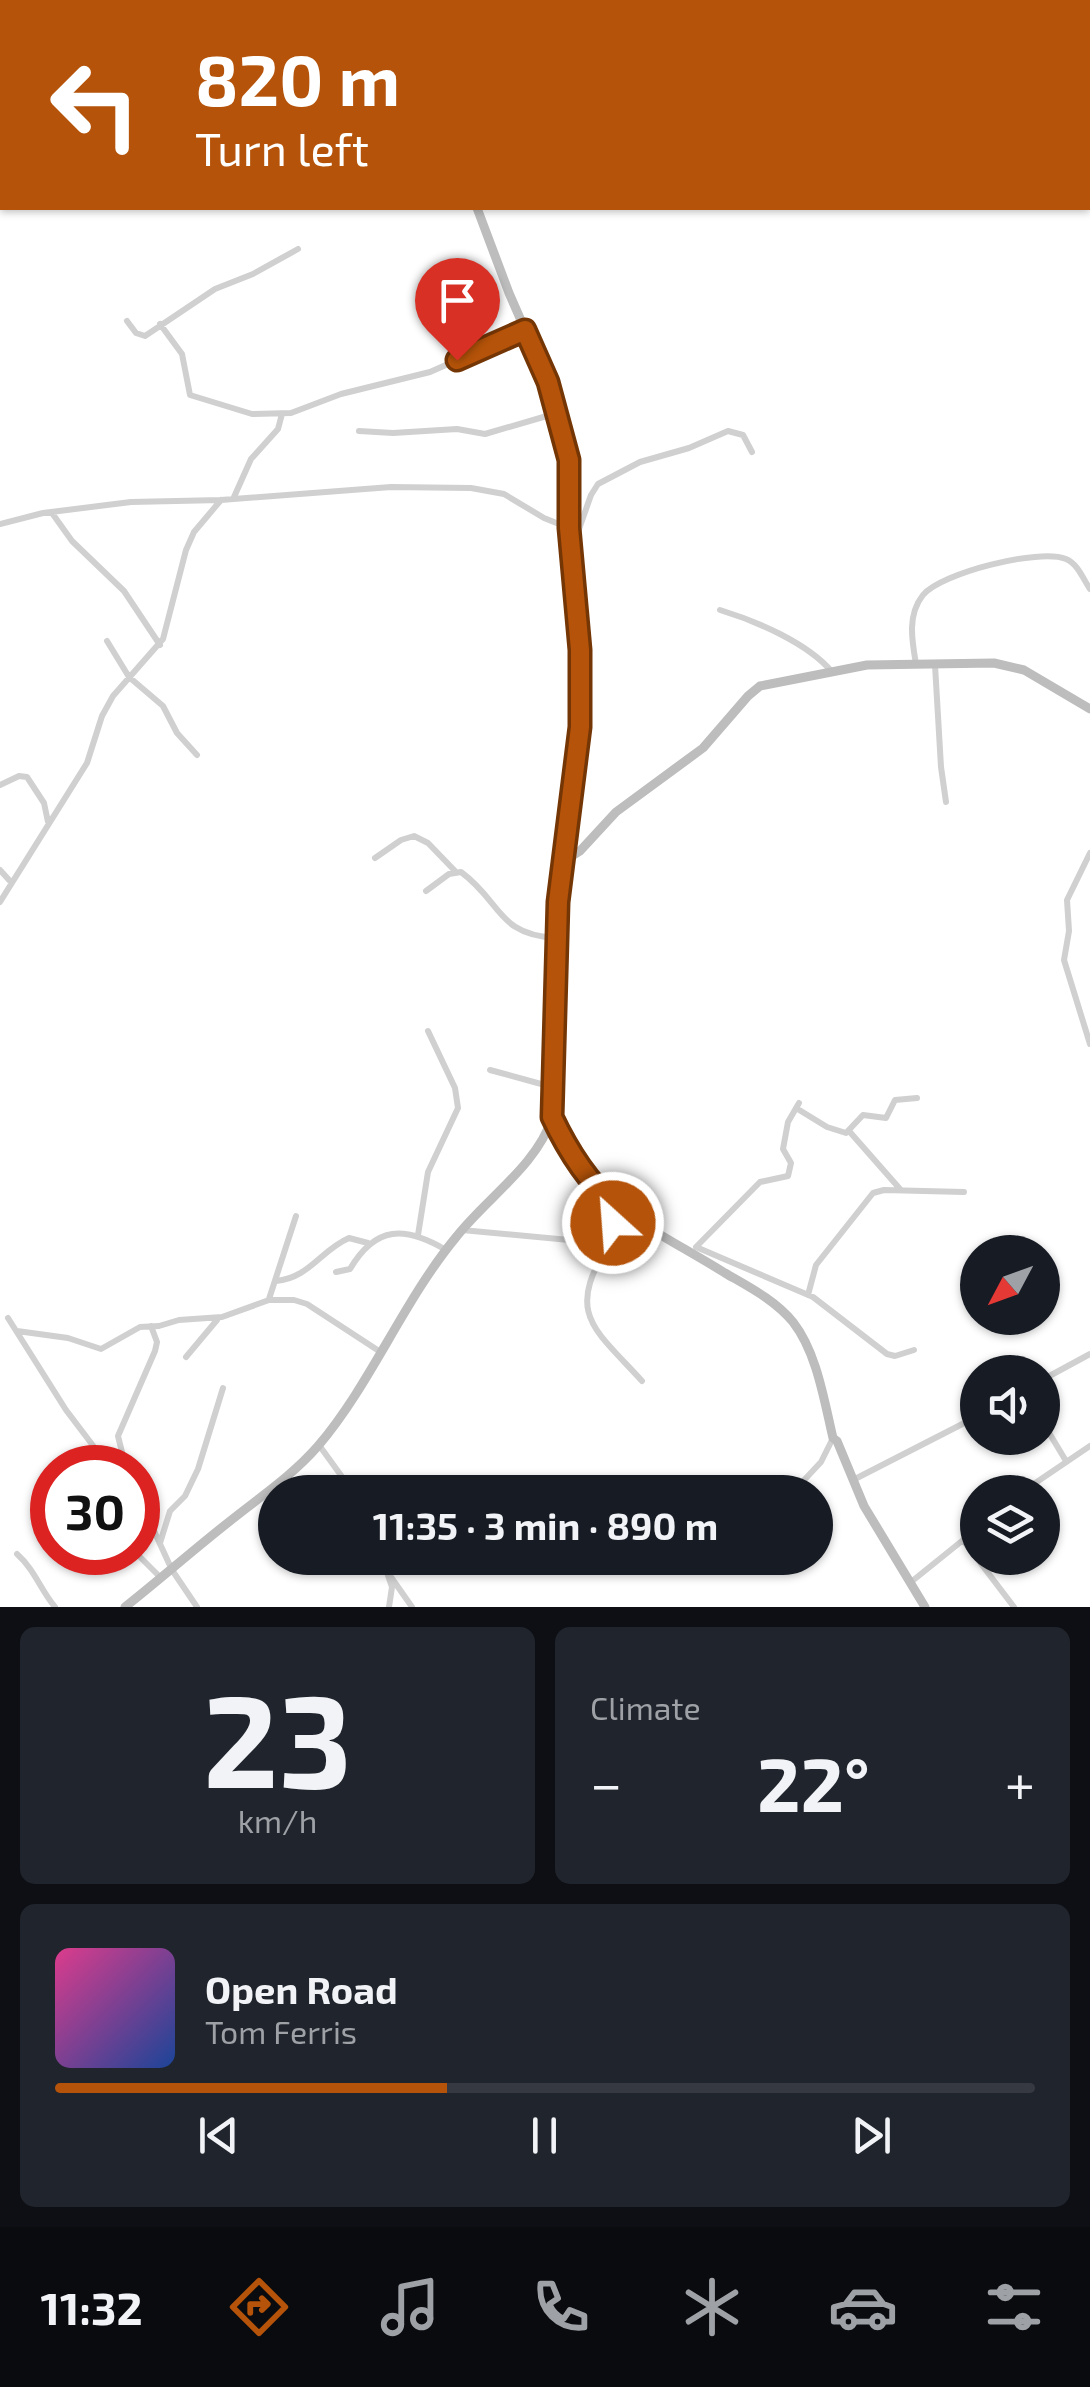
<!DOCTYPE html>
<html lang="en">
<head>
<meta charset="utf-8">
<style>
  body { margin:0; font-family:"Exo 2",sans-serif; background:#20242c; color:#f1f3f6; height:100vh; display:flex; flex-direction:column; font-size:38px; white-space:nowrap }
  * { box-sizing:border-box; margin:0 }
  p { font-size:32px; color:#9ea1a6 }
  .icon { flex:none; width:55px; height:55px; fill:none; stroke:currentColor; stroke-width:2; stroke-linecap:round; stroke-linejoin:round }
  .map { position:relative; height:1607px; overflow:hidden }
  .panel { display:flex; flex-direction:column; gap:20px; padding:20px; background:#0d0f14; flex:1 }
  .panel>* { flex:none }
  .top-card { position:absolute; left:0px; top:0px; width:1090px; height:210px; box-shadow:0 2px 8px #0004; background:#b45309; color:#fff; overflow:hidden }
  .needle { width:65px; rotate:229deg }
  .controls { position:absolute; left:960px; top:1235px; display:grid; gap:20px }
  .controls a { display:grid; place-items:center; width:100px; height:100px; border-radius:50%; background:#171b24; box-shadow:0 2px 8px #0004; font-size:50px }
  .speed { position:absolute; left:30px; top:1445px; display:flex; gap:20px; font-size:50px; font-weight:700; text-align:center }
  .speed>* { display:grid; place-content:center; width:130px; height:130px; border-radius:50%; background:#171b24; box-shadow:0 2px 8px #0004; line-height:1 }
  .speed .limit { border:15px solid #d22; background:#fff; color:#111 }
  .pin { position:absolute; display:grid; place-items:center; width:85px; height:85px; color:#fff; margin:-102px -42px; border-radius:50% 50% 50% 0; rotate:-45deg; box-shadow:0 0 10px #0007 }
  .pin .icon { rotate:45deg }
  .me { position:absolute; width:110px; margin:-55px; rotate:334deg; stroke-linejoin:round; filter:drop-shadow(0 0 8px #0008) }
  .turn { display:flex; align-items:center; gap:35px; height:210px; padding:0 30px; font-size:45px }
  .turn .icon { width:130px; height:130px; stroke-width:2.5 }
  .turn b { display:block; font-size:70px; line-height:85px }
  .big { font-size:75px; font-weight:700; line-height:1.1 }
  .panel .card { flex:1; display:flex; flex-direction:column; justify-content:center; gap:15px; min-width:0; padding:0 35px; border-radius:15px; background:#20242c }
  .panel .dial { align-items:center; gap:0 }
  .dial b { font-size:130px; line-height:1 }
  .song { display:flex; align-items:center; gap:30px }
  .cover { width:120px; height:120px; border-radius:15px; background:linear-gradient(135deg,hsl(330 70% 55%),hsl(220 70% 35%)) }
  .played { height:10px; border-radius:5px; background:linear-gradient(90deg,#b45309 40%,#363941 40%) }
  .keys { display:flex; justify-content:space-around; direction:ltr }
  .heat { display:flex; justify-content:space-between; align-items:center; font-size:55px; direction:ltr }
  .panel .tiles { flex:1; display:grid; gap:20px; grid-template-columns:1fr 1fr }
  .card:last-child { grid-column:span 2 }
  .trip { position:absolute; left:258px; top:1475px; width:575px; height:100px; border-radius:50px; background:#171b24; box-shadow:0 2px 8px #0004; font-weight:700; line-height:100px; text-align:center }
  .menu { display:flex; height:160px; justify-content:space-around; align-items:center; background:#090b0e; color:#9ea1a6 }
  .menu .icon { width:70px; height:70px }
  .menu .selected { color:#b45309 }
  .menu b { font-size:45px; color:#f1f3f6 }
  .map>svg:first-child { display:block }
</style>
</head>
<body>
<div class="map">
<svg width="1090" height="1607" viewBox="0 0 1090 1607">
  <rect width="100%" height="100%" fill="#fff"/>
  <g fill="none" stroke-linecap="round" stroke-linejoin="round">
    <path stroke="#d0d0d0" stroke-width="6" d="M 582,0 L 588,2
      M 124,2 L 126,0
      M 544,2 L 550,0
      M 0,163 L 2,160
      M 127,321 L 136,333 L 145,336 L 215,289 L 253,274 L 298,249
      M 160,324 L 182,354 L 190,395 L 252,414 L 291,413 L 341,394 L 430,372 L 525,330
      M 359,431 L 393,433 L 457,429 L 485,434 L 557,413
      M 234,497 L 251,459 L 278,429 L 282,414
      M 52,513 L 72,541 L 124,591 L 160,645
      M 0,524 L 43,513 L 131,502 L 221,500 L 391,487 L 471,488 L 504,494 L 544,518 L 569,528
      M 573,546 L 591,495 L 598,484 L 640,462 L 689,448 L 728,431 L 743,435 L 752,452
      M 720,610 C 756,621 808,643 832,672
      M 107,641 L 129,677 L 163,706 L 177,733 L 197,755
      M 916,664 C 912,641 907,615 923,595 C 941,573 1039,548 1066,559 C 1078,564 1083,579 1090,589
      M 935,665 L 941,767 L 946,802
      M 0,785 L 19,776 L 27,777 L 44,803 L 48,822
      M 1090,853 L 1067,900 L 1069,931 L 1064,960 L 1090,1044
      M 375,858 L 401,840 L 414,836 L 428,843 L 456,872
      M 0,870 L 10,881
      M 426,891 L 449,874 L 461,872 C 502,902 497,935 556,938
      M 0,902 L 87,763 L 102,716 L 113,696 L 163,639 L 186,550 L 194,532 L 221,500
      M 490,1070 L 552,1087
      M 796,1108 L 827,1127 L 846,1133 L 863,1115 L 886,1118 L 895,1100 L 917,1098
      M 849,1131 L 900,1189
      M 462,1230 L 601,1243 L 651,1229
      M 418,1235 L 428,1172 L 458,1108 L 455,1088 L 428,1031
      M 613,1241 L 615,1206
      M 610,1243 C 564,1314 594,1328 642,1381
      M 696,1247 L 813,1297 L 887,1354 L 895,1356 L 914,1350
      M 696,1247 L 760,1182 L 788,1176 L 791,1163 L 783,1149 L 788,1122 L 799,1103
      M 336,1272 L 350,1269 C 376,1225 405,1226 446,1250
      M 276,1281 C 309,1278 321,1250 349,1238 L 368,1243
      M 808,1295 L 816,1265 L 873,1193 L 884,1190 L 964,1192
      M 269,1299 L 296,1216
      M 8,1318 L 66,1410 L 110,1468
      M 17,1331 L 68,1338 L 101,1349 L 140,1327 L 159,1326 L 179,1320 L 222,1317 L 269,1300 L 294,1300 L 307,1304 L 379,1351
      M 186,1357 L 217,1320
      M 1042,1380 L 1090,1354
      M 1042,1421 L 1066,1461
      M 319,1445 L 353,1492
      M 126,1468 L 118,1436 L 155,1351 L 157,1342 L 151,1326
      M 853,1480 L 978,1416
      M 793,1492 L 821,1462 L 833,1438
      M 1022,1492 L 1090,1446
      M 138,1496 L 172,1570 L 197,1607
      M 963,1540 L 1014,1607
      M 160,1543 L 170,1511 L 185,1496 L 198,1469 L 223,1388
      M 135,1552 L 161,1578
      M 17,1554 C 35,1570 40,1589 55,1607
      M 63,1556 L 66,1552
      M 382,1558 L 392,1587 L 389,1607
      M 742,1566 L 752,1558
      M 391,1577 L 412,1607
      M 911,1582 L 978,1528"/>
    <path stroke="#bdbdbd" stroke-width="9" d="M 452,2 L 453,0
      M 477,208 L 509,293 L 548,382 L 569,460 L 569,528 L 580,651 L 580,727 L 558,902 L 552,1117 C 593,1208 646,1224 725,1273 C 749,1287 775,1300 793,1322 C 817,1353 824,1400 833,1438 L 837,1441 L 864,1506 L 925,1607
      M 561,863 L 580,851 L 616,812 L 703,748 L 748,696 L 760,686 L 867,665 L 994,663 L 1024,670 L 1090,709
      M 125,1607 C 159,1580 191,1552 225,1525 C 257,1499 291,1477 318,1446 C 371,1384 403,1301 457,1236 C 487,1198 537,1165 552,1118"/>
  </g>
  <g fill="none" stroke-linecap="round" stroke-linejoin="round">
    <defs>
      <path id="route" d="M 457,360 L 525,330 L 548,382 L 569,460 L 569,528 L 580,650 L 580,727 L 558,902 L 552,1117 C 567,1149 588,1182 615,1206 L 613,1223"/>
    </defs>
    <use href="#route" stroke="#753606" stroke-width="25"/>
    <use href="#route" stroke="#b45309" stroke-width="18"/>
  </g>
</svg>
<div class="controls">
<a><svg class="needle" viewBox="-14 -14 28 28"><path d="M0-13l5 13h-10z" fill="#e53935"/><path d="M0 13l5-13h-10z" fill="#9ea1a6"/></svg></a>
<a><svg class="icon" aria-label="sound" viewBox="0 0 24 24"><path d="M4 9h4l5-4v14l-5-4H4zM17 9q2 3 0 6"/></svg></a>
<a><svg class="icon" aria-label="layers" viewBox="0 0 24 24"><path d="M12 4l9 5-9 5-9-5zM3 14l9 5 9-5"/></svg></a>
</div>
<div class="speed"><div class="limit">30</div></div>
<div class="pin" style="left:457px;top:360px;background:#d93025"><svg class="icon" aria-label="arrive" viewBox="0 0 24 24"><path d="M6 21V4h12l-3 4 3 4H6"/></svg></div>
<svg class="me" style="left:613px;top:1223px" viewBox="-20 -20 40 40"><circle r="17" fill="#b45309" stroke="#fff" stroke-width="3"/><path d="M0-11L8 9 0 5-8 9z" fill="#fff"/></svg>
<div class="trip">11:35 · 3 min · 890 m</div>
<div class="top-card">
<div class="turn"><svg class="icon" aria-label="left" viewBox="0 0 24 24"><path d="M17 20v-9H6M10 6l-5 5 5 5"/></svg><div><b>820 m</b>Turn left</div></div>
</div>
</div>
<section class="panel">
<div class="tiles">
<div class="card dial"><b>23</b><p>km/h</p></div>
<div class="card"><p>Climate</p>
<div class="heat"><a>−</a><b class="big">22°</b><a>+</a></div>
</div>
<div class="card">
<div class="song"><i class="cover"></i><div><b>Open Road</b><p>Tom Ferris</p></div></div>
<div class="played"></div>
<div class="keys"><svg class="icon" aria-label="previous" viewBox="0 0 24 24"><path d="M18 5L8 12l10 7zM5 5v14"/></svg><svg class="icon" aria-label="pause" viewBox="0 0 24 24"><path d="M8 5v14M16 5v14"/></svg><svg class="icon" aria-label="next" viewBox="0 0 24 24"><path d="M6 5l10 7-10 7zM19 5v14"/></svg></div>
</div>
</div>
</section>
<nav class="menu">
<b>11:32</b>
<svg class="icon selected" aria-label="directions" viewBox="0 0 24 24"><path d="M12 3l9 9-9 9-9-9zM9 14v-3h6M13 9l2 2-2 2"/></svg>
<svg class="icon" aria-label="music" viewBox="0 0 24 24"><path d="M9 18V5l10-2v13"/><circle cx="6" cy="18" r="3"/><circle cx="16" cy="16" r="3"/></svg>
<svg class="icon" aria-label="phone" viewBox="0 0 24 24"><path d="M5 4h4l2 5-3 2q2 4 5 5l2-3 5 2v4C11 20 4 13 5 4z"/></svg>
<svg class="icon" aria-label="climate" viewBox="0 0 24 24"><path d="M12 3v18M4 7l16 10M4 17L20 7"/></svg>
<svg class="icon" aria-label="car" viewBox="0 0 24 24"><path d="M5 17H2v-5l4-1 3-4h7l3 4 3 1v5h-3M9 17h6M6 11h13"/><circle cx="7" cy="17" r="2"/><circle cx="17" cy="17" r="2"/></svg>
<svg class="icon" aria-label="filters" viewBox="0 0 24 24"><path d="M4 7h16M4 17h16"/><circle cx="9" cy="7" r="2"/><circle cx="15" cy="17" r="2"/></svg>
</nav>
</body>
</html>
